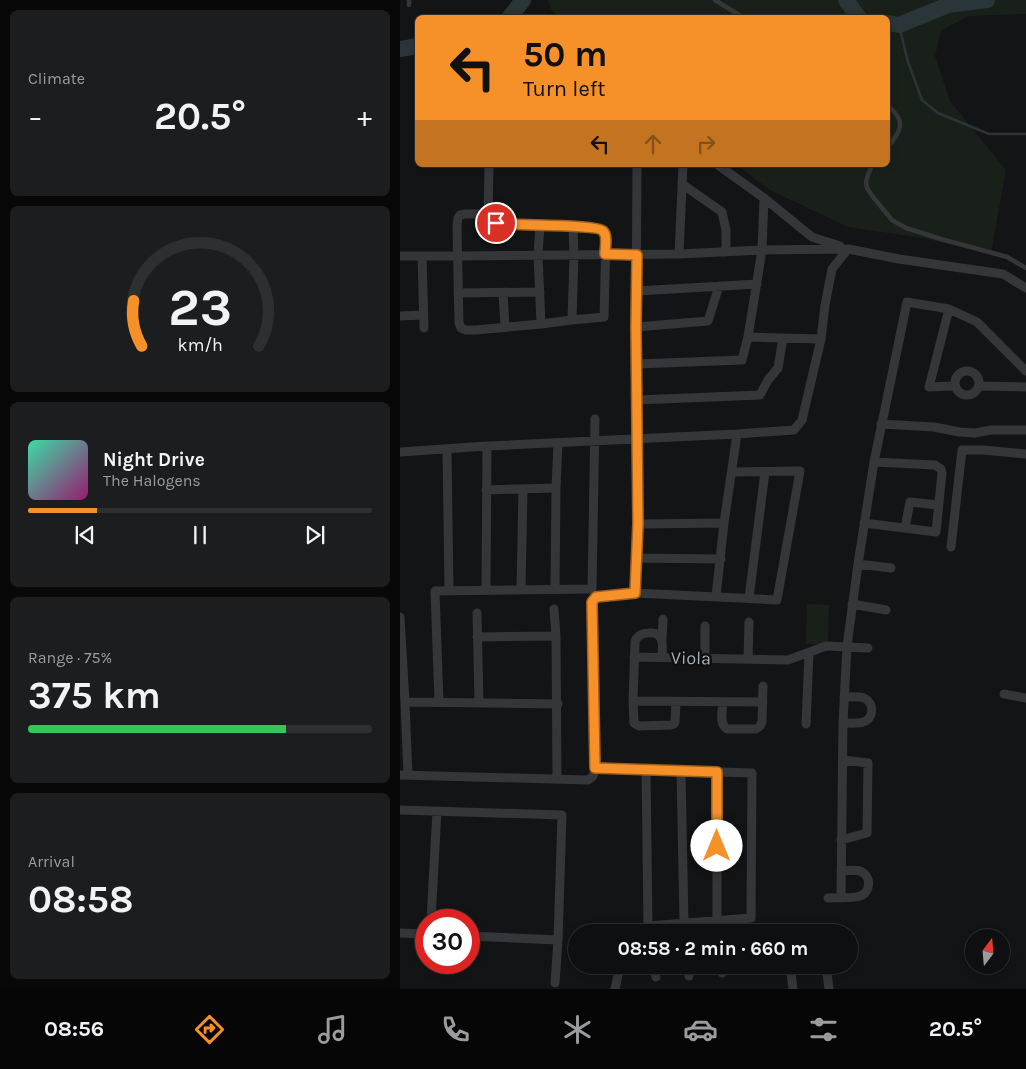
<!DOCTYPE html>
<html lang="en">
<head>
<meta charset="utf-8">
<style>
  body { margin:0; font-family:Karla,sans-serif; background:#1c1d1e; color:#f1f3f6; height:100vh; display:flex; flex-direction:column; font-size:19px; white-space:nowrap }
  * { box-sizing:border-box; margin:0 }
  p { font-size:16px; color:#9b9c9f }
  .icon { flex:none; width:28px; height:28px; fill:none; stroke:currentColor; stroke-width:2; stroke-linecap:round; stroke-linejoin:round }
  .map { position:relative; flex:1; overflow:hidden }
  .drawer { display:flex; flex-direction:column; gap:10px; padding:10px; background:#080809; width:400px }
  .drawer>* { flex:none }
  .banner { position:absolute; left:15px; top:15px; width:475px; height:152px; border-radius:8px; box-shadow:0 2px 8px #0003,0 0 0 1px #2e2f30; background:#f6912a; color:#111; overflow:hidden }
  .needle { width:32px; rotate:16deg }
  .buttons { position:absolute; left:565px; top:929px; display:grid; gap:10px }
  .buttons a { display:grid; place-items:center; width:45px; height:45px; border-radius:50%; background:#0e0f10; box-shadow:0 2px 8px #0003,0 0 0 1px #2e2f30; font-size:25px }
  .speed { position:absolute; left:15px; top:909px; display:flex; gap:10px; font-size:25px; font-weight:700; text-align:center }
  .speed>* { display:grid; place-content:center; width:65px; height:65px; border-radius:50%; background:#0e0f10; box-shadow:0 2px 8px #0003,0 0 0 1px #2e2f30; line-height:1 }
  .speed .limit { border:8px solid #d22; background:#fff; color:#111 }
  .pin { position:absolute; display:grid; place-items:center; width:42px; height:42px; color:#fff; margin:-21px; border:2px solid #fff; border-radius:50%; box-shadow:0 1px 5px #0007 }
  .me { position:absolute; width:55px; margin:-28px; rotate:0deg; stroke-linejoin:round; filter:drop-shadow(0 0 4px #0008) }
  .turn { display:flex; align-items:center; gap:18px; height:105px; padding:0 25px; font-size:22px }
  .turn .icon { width:65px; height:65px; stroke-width:2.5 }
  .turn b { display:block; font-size:35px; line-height:42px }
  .lanes { display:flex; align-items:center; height:48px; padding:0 25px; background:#0003; justify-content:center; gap:25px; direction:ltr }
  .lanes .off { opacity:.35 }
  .big { font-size:38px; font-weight:700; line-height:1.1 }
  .drawer .tile { flex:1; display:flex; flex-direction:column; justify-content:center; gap:8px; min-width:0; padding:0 18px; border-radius:8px; background:#1c1d1e }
  .drawer .dial { align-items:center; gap:0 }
  .dial svg { height:130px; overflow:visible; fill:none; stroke:#2e2f30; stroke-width:7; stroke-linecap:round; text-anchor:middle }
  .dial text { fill:#f1f3f6; stroke:none }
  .song { display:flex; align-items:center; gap:15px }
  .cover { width:60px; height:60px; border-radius:8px; background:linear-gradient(135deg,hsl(160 70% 55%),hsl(320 70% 35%)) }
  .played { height:5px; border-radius:2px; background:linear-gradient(90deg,#f6912a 20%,#2e2f30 20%) }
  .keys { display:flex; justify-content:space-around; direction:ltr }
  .heat { display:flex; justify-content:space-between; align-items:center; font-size:28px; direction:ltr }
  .charge { height:8px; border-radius:4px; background:linear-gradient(90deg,#34c759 75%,#2e2f30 0) }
  .trip { position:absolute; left:168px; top:924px; width:290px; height:50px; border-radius:25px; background:#0e0f10; box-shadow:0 2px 8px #0003,0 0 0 1px #2e2f30; font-weight:700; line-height:50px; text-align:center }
  .dock { display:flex; height:80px; justify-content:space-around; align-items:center; background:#060606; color:#9b9c9f }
  .dock .icon { width:35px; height:35px }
  .dock .current { color:#f6912a }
  .dock b { font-size:22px; color:#f1f3f6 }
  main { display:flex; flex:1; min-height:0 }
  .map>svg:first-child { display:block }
</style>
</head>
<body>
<main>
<section class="drawer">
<div class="tile"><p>Climate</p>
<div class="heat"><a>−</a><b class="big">20.5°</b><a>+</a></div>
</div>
<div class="tile dial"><svg viewBox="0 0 100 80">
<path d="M14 69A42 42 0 1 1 86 69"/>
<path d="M14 69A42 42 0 0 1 9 41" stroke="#f6912a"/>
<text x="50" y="56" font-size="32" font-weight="700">23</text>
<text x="50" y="72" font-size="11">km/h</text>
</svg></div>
<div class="tile">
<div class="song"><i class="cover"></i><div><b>Night Drive</b><p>The Halogens</p></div></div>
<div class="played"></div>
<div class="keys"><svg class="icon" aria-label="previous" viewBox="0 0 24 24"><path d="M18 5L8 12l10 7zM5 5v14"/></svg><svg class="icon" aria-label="pause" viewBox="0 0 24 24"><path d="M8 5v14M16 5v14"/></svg><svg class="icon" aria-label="next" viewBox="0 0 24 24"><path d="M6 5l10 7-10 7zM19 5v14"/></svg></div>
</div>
<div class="tile"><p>Range · 75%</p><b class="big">375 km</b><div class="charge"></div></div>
<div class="tile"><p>Arrival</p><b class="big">08:58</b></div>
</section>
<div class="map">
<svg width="626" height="989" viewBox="0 0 626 989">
  <rect width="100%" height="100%" fill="#131415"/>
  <path fill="#192019" d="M 148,0 L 626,0 L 626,14 L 568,16 L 541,31 L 535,56 L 550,101 L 606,170 L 591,254 L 523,238 L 448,227 L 370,190 L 336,165 L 488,165 L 488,18 L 158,17 L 151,9 Z
    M 407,604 L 429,605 L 428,644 L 406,644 Z"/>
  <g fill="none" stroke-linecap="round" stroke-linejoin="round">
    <path stroke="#293539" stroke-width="2.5" d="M 499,25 L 508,62 L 522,100 L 538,113 L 589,134 L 626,134"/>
    <path stroke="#293539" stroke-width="16" d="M 446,0 L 459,18
      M 109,18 L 123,0
      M 488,23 L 499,25 L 548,5 L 587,0
      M 0,49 L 18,46"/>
    <path stroke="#34363a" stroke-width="4.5" d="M 9,0 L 9,5
      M 315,0 L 344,18
      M 488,106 C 507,121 501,131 488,147
      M 472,165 L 468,175 L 466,182 L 467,188 L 473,197 L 492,220 L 506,228 L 541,239 L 607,257 L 626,268"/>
    <path stroke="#34363a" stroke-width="9" d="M 237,165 L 236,327 L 238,524 L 235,593 L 377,600 L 400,471 L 332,472
      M 282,184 L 322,212 L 326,230 L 326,252
      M 364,198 L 412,237 L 440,246
      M 88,214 L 65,214 L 60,215 L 58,218 L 57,226 L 59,323 L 61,328 L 66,330 L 76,330 L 141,324 L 172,320 L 204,317 L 206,239 L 204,232 L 199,229 L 173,227 L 100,224 C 93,223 91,220 88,214 L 89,168
      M 140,225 L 138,255 L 141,324
      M 279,254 L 283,165
      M 0,256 L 57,256 L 279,254 L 362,250 L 448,249
      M 22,256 L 24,328
      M 237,291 L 357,284
      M 58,293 L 140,292
      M 103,293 L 105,327
      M 549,309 L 529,387 L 554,386
      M 0,316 L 23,315
      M 172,320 L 174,255 L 173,227
      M 236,327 L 308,321 L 319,286
      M 348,337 L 421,339
      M 237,364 L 342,360 L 348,337 L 362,250 L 364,198 L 318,165
      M555 383a12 12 0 1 1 24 0a12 12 0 1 1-24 0Z
      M 579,386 L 626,387
      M 237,400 L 360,395 L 368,380 L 378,368 L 383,338
      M 481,424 L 534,427 L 559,432 L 575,433 L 591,430 L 626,430
      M 47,449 L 49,591
      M 0,452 L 87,446 L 337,434 L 394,430 L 402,420 L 421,339 L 425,305 L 432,269 L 448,249 L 499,259 L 603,274 L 626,288
      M 86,490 L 156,488
      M 464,523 L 536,532 L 542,473 L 541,469 L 535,465 L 474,462
      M 238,524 L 324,523
      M 505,528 L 510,502 L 538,505
      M 551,547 L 562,450 L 583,450 L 626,454
      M 237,558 L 321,559
      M 458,564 L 491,568
      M 155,589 L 156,488 L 158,443
      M 86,590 L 87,446
      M 121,590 L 123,489
      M 316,596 L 324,523 L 337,434
      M 349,598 L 365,472
      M 452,604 L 486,610
      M 154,609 L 156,636 L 157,778
      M 77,613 L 79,703
      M 0,617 L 5,702 L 8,775
      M 77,637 L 156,636
      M 262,641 L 263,619
      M 234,657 L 388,660 L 426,646 L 468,648
      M 262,657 C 262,651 264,642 260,637 C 256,631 242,632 238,637 C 235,639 235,641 235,644 L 233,701 L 234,723 L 239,726 L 271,725 L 274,724 L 275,722 L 276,702
      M 305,658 L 305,626
      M 348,659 L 349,622
      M 604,694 L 626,698
      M 233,701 L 363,702
      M 5,702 L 158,704
      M 39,702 L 35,591 L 192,589 L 195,419
      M 323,703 C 322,711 319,724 327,729 L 356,729 L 360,726 L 362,722 L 363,686
      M 443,723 C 449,723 457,724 463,722 C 474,719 475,703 464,698 C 458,696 450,697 444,697
      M 406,724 L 409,653
      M 195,768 L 352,773 L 351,918 L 248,926 L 246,769
      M 281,771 L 284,923
      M 317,772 L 317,921
      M 0,775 L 188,780 C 194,777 194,774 195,768 L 192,602 L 195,597 L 235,593
      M 0,810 L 162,815 L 158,940 L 155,983
      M 441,840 L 467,833 L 468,763 L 443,760
      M 441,897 L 443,723 L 447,646 L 458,564 L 474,462 L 507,302 L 549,309 L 577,322 L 626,371
      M 428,898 C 438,897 451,899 460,896 C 471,892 472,876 460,871 C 455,869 447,871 441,871
      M 31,920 L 37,811
      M 0,933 L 26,934
      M 69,936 L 158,940
      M 254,965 L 256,977
      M 288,965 L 289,976
      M 322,965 L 322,973
      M 355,965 L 356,970
      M 390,965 L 393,989
      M 426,965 L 429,989
      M 215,989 L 220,965"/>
  </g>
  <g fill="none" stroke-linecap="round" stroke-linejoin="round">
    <defs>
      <path id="route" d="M 96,223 C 112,226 197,224 203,231 C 208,236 205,248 205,254 L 237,255 L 236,327 L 238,524 L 235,593 L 196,597 L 192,602 L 195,768 L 317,772 L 317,846"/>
    </defs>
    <use href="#route" stroke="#a05e1b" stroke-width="12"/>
    <use href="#route" stroke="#f6912a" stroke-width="9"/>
  </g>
  <g text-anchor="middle" stroke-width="5" stroke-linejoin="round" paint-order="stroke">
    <g font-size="18" fill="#a5adb6" stroke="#0e0f10">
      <text transform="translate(291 658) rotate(1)" y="6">Viola</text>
    </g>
  </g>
</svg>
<div class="buttons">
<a><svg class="needle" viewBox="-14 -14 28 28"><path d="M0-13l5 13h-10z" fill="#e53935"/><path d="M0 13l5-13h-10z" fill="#9b9c9f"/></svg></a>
</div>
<div class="speed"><div class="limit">30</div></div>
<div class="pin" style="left:96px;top:223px;background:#d93025"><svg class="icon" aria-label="arrive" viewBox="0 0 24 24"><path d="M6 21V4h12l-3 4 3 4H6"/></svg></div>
<svg class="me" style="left:317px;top:846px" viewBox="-20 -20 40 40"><circle r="19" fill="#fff"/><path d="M0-13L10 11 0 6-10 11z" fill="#f6912a"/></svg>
<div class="trip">08:58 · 2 min · 660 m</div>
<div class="banner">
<div class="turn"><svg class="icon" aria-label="left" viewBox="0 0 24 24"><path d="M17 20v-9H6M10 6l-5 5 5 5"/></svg><div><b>50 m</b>Turn left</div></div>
<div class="lanes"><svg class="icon" aria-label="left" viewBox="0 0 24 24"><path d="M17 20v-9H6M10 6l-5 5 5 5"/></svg><svg class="icon off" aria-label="ahead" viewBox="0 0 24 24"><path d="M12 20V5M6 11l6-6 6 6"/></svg><svg class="icon off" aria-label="right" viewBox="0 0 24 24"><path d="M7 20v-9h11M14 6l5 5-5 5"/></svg></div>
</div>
</div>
</main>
<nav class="dock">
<b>08:56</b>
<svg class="icon current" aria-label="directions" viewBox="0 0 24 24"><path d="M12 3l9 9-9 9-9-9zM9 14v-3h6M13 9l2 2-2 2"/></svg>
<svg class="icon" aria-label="music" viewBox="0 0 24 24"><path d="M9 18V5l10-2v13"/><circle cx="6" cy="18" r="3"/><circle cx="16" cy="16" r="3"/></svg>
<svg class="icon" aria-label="phone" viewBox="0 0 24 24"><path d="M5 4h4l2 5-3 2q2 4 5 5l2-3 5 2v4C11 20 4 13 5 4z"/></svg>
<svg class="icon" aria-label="climate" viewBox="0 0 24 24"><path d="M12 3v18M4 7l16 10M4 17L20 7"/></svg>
<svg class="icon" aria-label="car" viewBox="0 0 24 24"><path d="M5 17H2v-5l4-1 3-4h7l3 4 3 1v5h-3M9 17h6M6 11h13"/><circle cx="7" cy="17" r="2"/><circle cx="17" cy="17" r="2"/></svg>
<svg class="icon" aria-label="filters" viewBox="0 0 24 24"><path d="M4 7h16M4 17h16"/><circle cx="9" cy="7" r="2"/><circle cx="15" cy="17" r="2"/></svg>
<b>20.5°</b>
</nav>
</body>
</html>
